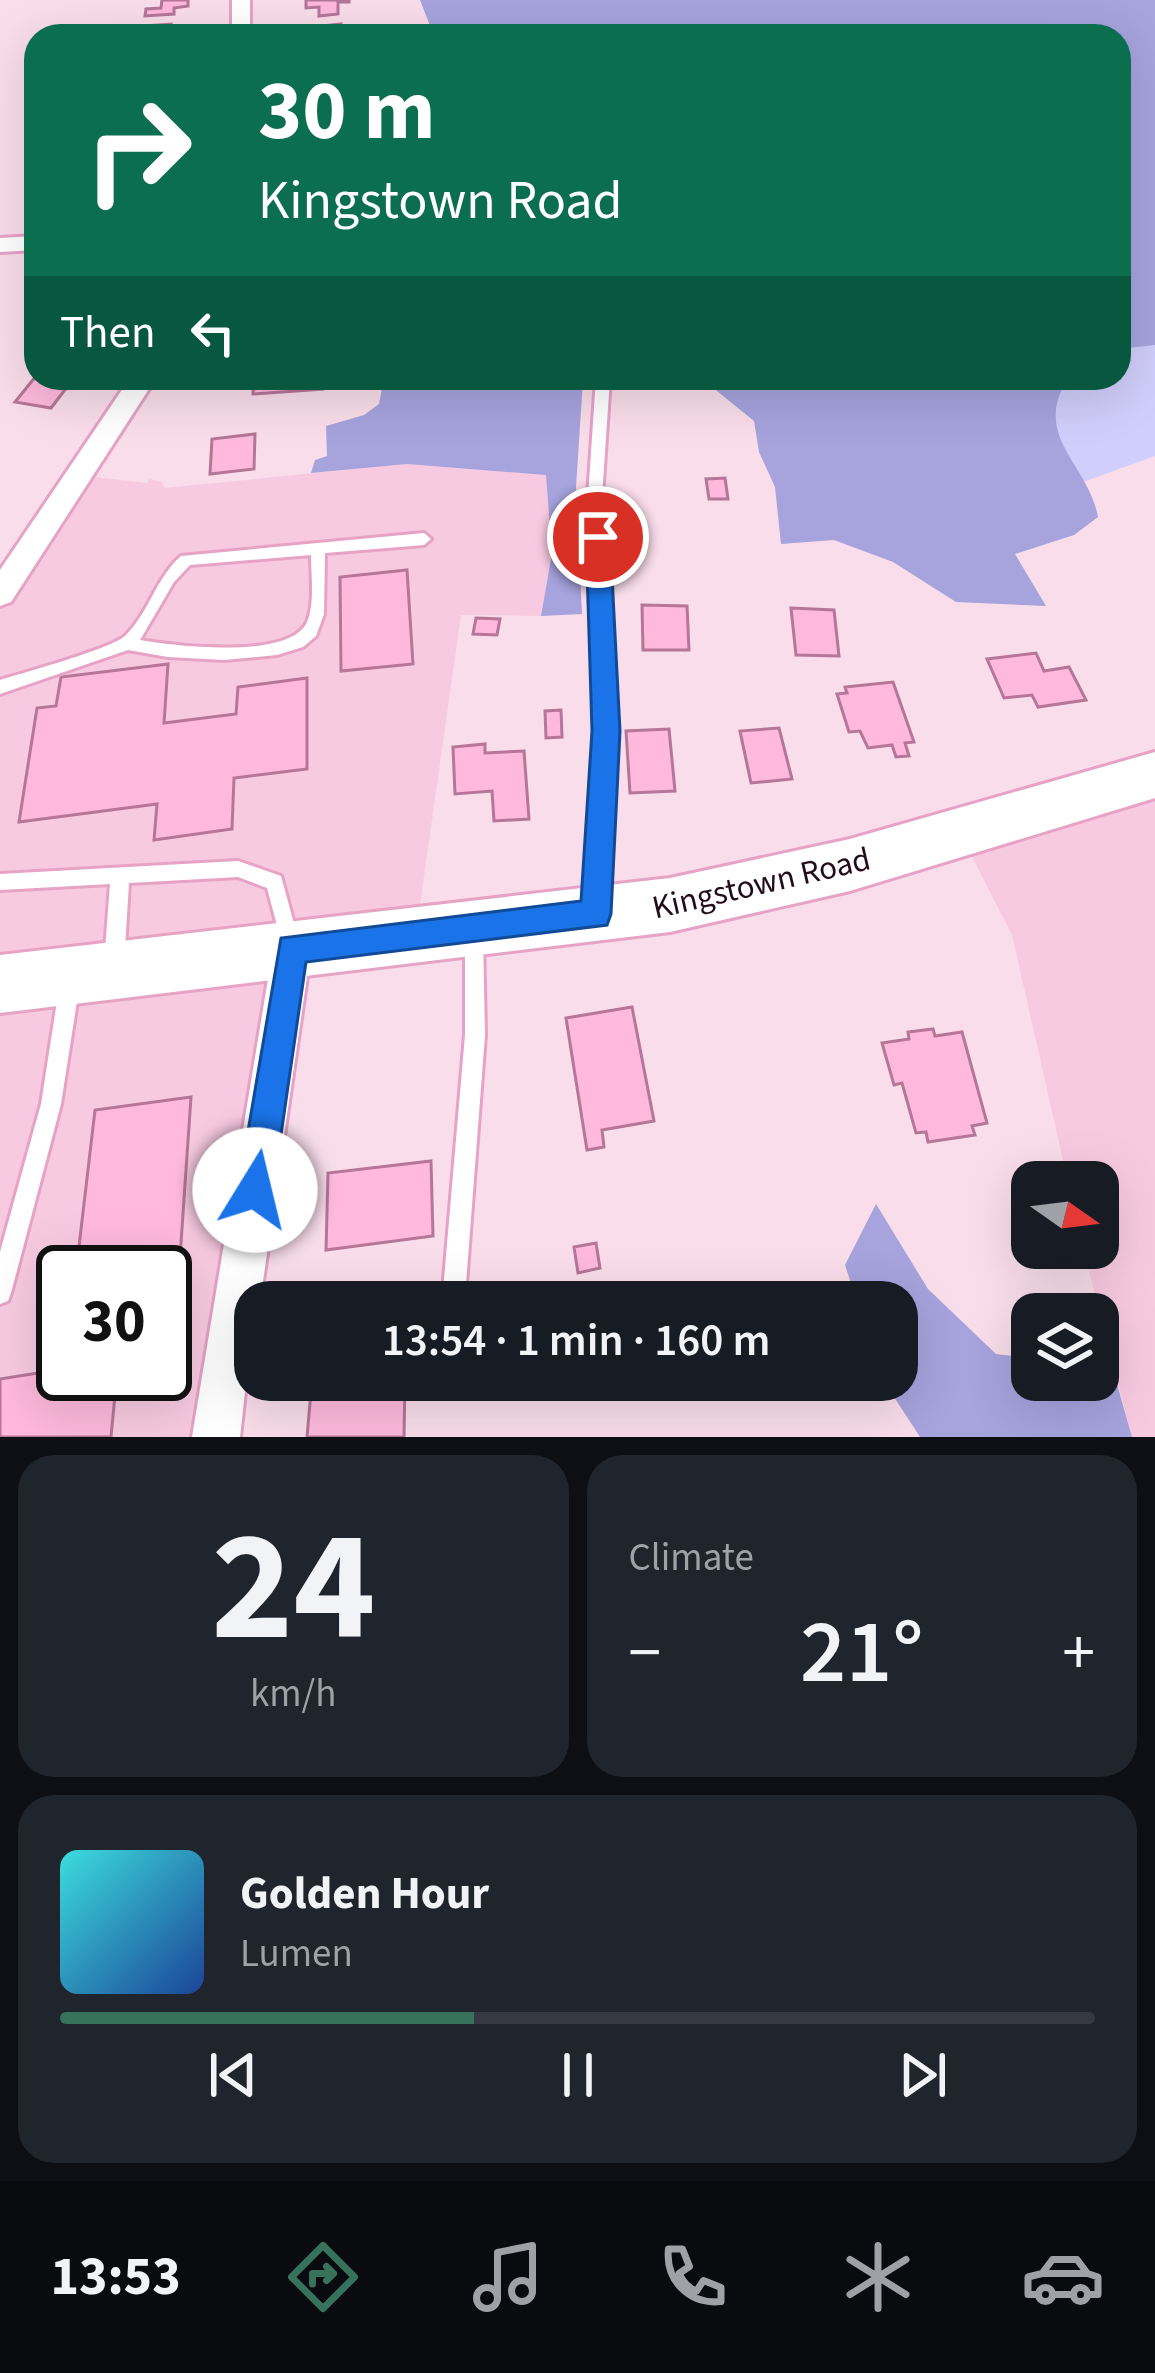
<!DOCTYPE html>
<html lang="en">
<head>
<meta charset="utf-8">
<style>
  body { margin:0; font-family:"Source Sans 3",sans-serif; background:#20242c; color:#f1f3f6; height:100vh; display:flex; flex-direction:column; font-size:45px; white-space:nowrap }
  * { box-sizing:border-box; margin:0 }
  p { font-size:39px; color:#9ea1a6 }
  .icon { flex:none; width:66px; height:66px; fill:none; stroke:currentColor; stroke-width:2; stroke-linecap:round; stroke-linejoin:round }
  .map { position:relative; height:1437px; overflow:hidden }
  .side { display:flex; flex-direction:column; gap:18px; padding:18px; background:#0d0f14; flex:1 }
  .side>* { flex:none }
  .guide { position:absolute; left:24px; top:24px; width:1107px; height:366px; border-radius:36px; box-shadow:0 12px 48px #0002; background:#0b6e4f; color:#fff; overflow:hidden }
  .needle { width:78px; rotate:104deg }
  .buttons { position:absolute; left:1011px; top:1161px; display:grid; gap:24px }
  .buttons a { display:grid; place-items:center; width:108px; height:108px; border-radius:24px; background:#171b24; box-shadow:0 12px 48px #0002; font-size:60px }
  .speed { position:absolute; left:36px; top:1245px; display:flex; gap:24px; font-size:60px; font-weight:700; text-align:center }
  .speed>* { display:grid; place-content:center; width:156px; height:156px; border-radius:50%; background:#171b24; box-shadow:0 12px 48px #0002; line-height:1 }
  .speed .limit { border:6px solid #111; border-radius:18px; background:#fff; color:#111 }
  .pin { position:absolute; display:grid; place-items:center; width:102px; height:102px; color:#fff; margin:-51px; border:6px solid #fff; border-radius:50%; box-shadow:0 3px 12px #0007 }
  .me { position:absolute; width:132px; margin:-66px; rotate:9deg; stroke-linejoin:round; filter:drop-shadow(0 0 9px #0008) }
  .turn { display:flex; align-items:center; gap:42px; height:252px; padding:0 36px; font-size:54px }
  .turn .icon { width:156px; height:156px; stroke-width:2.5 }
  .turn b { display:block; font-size:84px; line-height:102px }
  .then { display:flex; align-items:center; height:114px; padding:0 36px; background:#0003; gap:24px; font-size:45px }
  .big { font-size:90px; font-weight:600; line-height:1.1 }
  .side .tile { flex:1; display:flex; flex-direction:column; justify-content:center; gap:18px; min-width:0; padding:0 42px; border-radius:36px; background:#20242c }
  .side .dial { align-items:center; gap:0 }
  .dial b { font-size:156px; line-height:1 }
  .song { display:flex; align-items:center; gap:36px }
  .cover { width:144px; height:144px; border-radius:18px; background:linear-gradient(135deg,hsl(180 70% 55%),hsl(220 70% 35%)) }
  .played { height:12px; border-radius:6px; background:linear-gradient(90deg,#37725d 40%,#363941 40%) }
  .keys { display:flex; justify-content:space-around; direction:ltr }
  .heat { display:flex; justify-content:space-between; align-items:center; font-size:66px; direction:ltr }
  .side .tiles { flex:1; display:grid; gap:18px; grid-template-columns:1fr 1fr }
  .tile:last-child { grid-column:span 2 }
  .trip { position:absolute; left:234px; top:1281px; width:684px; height:120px; border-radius:36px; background:#171b24; box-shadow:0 12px 48px #0002; font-weight:600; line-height:120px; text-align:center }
  .tabs { display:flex; height:192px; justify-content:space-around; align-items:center; background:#090b0e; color:#9ea1a6 }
  .tabs .icon { width:84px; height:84px }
  .tabs .current { color:#37725d }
  .tabs b { font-size:54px; color:#f1f3f6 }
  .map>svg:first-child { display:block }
</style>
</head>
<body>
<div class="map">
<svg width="1155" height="1437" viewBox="0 0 1155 1437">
  <rect width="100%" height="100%" fill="#f9ddea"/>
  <path fill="#f8cae1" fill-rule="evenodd" d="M 407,464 L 547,475 L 552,553 L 541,616 L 461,615 L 416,933 L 297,953 L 202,1437 L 0,1437 L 0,602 L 94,477 L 147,483 L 150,479 L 162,482 L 164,488 ZM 63,1272 L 165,1272 L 165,1374 L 63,1374 Z
    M 1155,775 L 1155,1437 L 1132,1437 L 1083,1248 L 1098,1248 L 1098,1182 L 1068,1182 L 1012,935 L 966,845 Z"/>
  <path fill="#d0cefa" d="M 1119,125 L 1155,144 L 1155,456 L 1039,498 L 731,378 L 1119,378 Z"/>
  <path fill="#a6a3dd" d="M 420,0 L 1155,0 L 1155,345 L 1119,349 L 1119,36 L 434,36 Z
    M 384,378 L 583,380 L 576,487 L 582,614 L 541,616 L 552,553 L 546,475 L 407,464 L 311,473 L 315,460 L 327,456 L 326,426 L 364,415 L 379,404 Z
    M 701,378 L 1068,378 C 1031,437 1088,463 1098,517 L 1074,535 L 1015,554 L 1046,606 L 956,602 L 893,562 L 834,540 L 781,544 L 775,487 L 759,452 L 754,421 Z
    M 876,1204 L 928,1289 L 996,1354 L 1032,1358 L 1032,1380 L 1098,1380 L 1098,1338 L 1103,1335 L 1132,1437 L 920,1437 L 883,1380 L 897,1380 L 897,1302 L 857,1302 L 845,1265 Z"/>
  <path fill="#feb9dc" stroke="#b57697" stroke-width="3" d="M 162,0 L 188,0 L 188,6 L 174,8 L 174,14 L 145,16 L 146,9 L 161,8 Z
    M 306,0 L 349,0 L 349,2 L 338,2 L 338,14 L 319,16 L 319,7 L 306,8 Z
    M 171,24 L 171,29 L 195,28 L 194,36 L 144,36 L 145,26 Z
    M 341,24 L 342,30 L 362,29 L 363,36 L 312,36 L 312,27 Z
    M 36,376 L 36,378 L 74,378 L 51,408 L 15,402 Z
    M 254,378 L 323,378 L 323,389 L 253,394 Z
    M 255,434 L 254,469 L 210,474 L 212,439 Z
    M 725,478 L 728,499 L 709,499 L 706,479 Z
    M 407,570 L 413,664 L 341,671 L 340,577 Z
    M 642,605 L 687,606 L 689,650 L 643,650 Z
    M 791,608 L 834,610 L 839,656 L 796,655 Z
    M 476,618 L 500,619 L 497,635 L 473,634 Z
    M 1036,653 L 1044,671 L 1069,667 L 1086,700 L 1038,707 L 1032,695 L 1004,698 L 987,659 Z
    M 168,664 L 164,723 L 236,714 L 238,687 L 307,678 L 307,769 L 234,778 L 232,829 L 154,840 L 157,804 L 19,822 L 37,708 L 56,706 L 61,677 Z
    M 893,682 L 914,742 L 905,743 L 909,756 L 896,757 L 892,745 L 868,748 L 860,731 L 849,732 L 837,694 L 847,693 L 845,687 Z
    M 561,710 L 562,737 L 546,738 L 545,711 Z
    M 779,728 L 792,779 L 751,783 L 740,731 Z
    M 669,729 L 675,791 L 630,793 L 626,731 Z
    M 485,744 L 485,753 L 524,751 L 529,819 L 494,821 L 492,791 L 455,794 L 453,747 Z
    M 632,1007 L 654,1121 L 602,1130 L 604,1147 L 587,1150 L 566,1018 Z
    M 933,1029 L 935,1036 L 962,1032 L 987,1123 L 972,1126 L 975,1135 L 928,1142 L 926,1132 L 916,1133 L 902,1083 L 894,1085 L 882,1043 L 909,1039 L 908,1032 Z
    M 191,1097 L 173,1360 L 165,1362 L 165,1272 L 76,1272 L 95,1110 Z
    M 431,1161 L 433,1236 L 326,1250 L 328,1173 Z
    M 596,1243 L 600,1268 L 578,1273 L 574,1247 Z
    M 63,1369 L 63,1374 L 117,1374 L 111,1437 L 0,1437 L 0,1379 Z
    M 312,1380 L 405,1380 L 404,1437 L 307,1437 Z"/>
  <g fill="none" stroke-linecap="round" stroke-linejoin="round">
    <defs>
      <path id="lane" d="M 596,378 L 610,378 L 602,497 L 614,731 L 605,908 L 603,914 L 596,917 L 589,914 L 587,908 L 598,731 L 588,497 Z
        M 424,533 L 431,539 L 424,545 L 325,553 L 324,614 L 316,636 L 303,647 L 277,655 L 224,660 L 168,657 L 128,650 L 0,694 L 0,680 C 23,673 114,648 126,635 C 149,612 156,578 181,556 ZM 311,555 C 311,575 315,603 307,622 C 290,660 175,646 140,640 L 174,582 L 190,565 Z
        M 238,861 L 281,876 L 299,942 L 297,948 L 290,951 L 283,948 L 267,888 L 238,877 L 129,883 L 124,964 L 121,971 L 114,973 L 107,971 L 104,964 L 110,884 L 0,890 L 0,874 Z
        M 474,927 L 481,930 L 483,936 L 485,1035 L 465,1297 L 463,1302 L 434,1302 L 437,1294 L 443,1291 L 465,1035 L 465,936 L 467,930 Z
        M 70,973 L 77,975 L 80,982 L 61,1104 L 11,1293 L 8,1301 L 0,1304 L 0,1252 L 41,1104 L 60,982 L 63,975 Z"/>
      <path id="street" d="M 232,0 L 250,0 L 250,36 L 232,36 Z
        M 36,236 L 36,250 L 0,252 L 0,238 Z
        M 130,378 L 156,378 L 11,602 L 0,606 L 0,570 Z
        M 292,931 L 305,936 L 311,949 L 260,1302 L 255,1302 L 240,1437 L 192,1437 L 273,949 L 279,936 Z"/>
      <path id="primary" d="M 1155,752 L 1155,798 L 850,891 L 670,932 L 0,1013 L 0,955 L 670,878 L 850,839 Z"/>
    </defs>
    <use href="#lane" stroke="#e6a3c5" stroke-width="6"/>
    <use href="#street" stroke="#e6a3c5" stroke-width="6"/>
    <use href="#primary" stroke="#e6a3c5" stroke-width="6"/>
    <use href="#lane" fill="#fff" fill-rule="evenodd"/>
    <use href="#street" fill="#fff" fill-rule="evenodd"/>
    <use href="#primary" fill="#fff" fill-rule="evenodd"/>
  </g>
  <path fill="#1a73e8" stroke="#114b97" stroke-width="3" d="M 598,528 L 610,537 L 620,731 L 611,914 L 607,925 L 306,962 L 273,1190 L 268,1202 L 255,1207 L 243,1202 L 238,1190 L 281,938 L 581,901 L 592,731 L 586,537 Z"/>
  <g text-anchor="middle" stroke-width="9" stroke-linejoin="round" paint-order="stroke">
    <g font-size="33" fill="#240c1a" stroke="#fff">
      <text transform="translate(761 882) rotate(-13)" y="12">Kingstown Road</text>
    </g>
  </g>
</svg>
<div class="buttons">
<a><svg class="needle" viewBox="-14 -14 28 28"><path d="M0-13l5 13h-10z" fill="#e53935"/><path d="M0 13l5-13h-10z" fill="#9ea1a6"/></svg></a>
<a><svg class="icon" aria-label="layers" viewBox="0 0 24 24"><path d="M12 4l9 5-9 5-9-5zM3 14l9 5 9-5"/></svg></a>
</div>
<div class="speed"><div class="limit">30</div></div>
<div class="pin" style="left:598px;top:537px;background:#d93025"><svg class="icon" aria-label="arrive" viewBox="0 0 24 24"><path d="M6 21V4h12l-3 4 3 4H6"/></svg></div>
<svg class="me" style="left:255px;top:1190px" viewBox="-20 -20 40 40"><circle r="19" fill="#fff"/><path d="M0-13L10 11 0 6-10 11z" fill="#1a73e8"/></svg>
<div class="trip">13:54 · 1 min · 160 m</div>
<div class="guide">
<div class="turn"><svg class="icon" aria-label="right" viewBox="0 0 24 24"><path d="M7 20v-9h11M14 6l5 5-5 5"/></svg><div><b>30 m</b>Kingstown Road</div></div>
<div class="then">Then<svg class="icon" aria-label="left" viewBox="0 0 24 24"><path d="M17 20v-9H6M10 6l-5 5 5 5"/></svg></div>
</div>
</div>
<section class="side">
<div class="tiles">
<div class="tile dial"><b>24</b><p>km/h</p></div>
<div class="tile"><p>Climate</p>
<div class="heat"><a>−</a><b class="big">21°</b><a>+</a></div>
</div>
<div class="tile">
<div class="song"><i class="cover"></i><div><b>Golden Hour</b><p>Lumen</p></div></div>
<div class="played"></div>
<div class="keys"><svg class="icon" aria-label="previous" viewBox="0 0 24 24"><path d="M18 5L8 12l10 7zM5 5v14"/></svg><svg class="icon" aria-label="pause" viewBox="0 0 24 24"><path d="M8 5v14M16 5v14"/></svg><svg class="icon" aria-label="next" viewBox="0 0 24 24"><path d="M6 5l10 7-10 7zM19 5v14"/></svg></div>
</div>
</div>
</section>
<nav class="tabs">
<b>13:53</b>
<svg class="icon current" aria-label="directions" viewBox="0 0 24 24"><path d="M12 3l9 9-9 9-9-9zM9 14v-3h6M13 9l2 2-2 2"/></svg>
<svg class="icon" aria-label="music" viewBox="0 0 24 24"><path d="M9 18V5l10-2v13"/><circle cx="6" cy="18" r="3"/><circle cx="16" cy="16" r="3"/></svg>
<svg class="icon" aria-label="phone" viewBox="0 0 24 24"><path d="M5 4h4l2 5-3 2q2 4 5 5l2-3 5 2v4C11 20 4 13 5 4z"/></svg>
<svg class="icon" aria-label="climate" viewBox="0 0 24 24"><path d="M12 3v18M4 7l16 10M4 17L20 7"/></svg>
<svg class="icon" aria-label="car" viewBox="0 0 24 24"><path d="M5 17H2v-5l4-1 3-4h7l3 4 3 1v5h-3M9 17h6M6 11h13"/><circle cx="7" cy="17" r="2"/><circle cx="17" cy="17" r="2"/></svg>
</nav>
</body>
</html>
